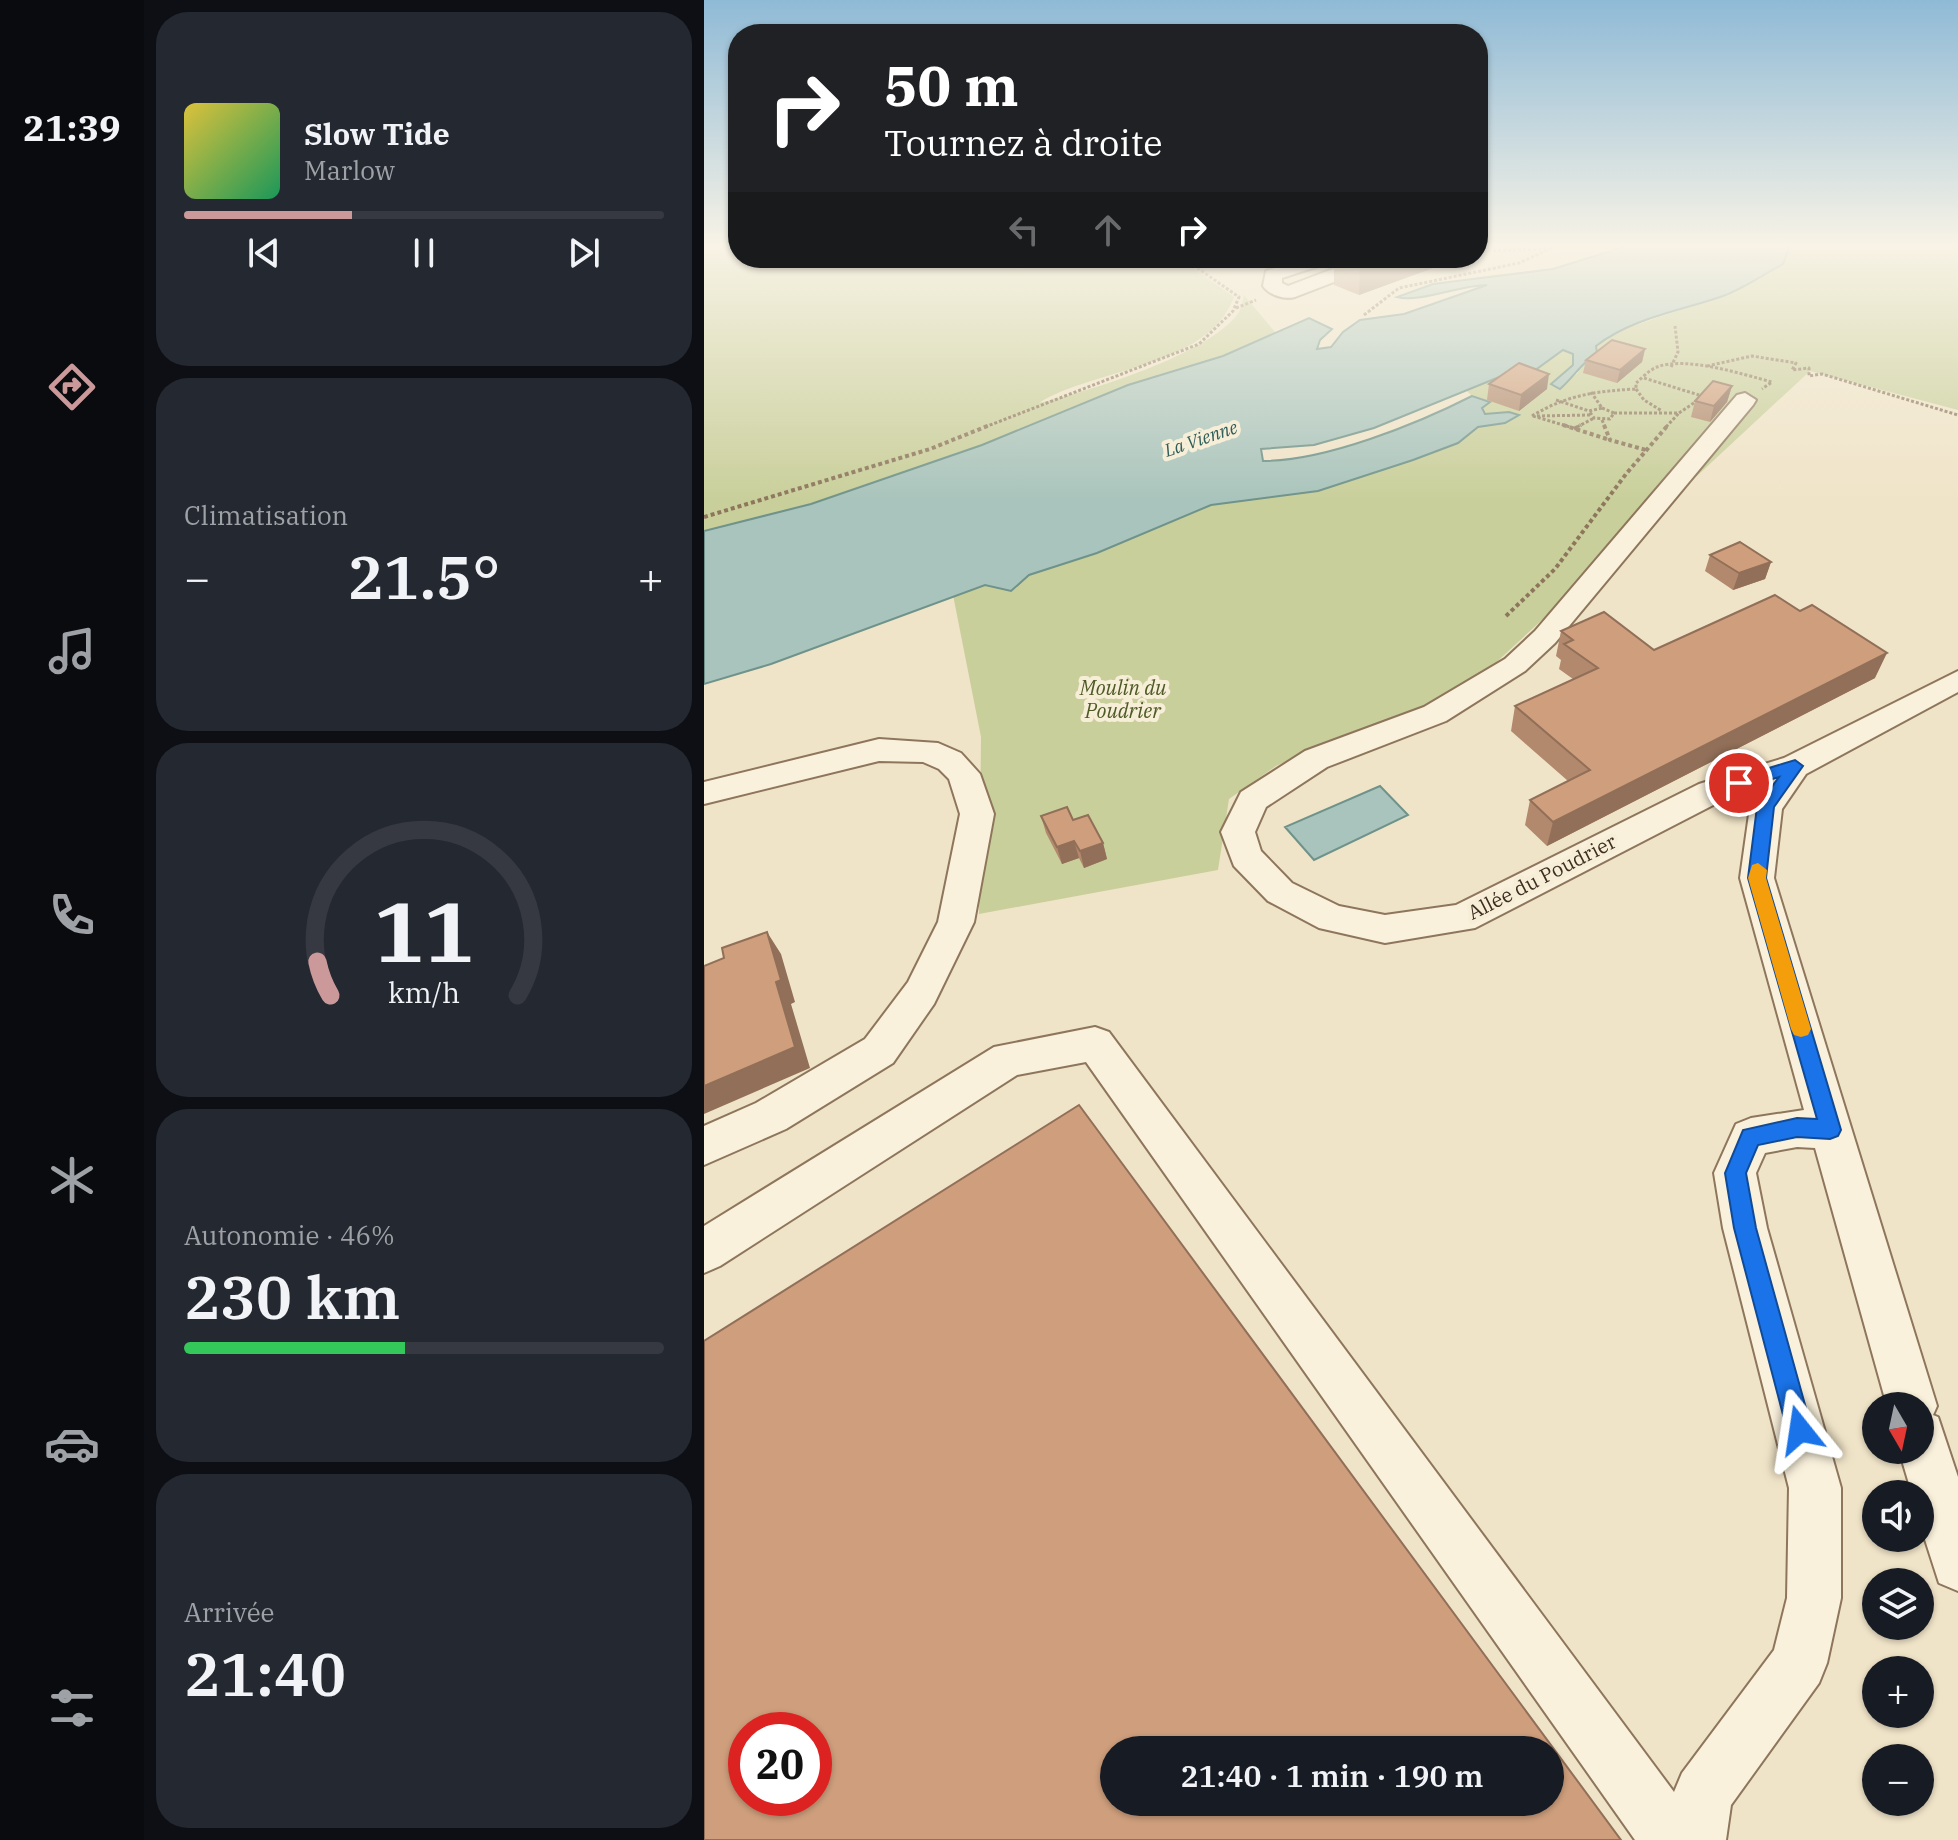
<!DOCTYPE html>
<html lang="fr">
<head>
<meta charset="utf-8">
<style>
  body { margin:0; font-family:"IBM Plex Serif",serif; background:#242831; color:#f1f3f6; height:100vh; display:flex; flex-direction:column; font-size:30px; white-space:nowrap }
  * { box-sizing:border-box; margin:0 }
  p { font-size:26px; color:#9ea1a6 }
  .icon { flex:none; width:44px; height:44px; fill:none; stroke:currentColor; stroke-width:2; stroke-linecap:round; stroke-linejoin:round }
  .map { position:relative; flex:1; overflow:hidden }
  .sheet { display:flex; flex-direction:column; gap:12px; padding:12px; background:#0d0f14; width:560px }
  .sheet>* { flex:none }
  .top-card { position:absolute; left:24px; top:24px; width:760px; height:244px; border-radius:32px; box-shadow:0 2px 6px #0004; background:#202124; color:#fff; overflow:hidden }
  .needle { width:52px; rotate:171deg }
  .controls { position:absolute; left:1158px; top:1392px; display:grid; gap:16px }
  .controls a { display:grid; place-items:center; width:72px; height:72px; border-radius:50%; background:#171b24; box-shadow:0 2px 6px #0004; font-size:40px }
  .speed { position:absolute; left:24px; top:1712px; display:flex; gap:16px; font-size:40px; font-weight:700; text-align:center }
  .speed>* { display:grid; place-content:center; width:104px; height:104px; border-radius:50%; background:#171b24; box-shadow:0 2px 6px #0004; line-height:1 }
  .speed .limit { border:12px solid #d22; background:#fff; color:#111 }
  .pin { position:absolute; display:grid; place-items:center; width:68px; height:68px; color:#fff; margin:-34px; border:4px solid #fff; border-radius:50%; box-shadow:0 2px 8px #0007 }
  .me { position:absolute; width:88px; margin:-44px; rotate:345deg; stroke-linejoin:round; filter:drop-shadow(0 0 6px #0008) }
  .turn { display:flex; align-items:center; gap:28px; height:168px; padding:0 24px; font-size:36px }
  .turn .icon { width:104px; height:104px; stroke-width:2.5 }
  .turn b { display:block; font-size:56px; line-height:68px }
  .lanes { display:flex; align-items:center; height:76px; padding:0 24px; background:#0003; justify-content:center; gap:40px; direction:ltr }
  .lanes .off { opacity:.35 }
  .big { font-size:60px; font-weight:600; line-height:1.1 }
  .sheet .widget { flex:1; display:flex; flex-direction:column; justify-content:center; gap:12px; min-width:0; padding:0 28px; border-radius:32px; background:#242831 }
  .sheet .dial { align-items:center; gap:0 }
  .dial svg { height:208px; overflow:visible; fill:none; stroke:#363941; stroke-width:7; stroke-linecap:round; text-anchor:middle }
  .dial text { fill:#f1f3f6; stroke:none }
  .song { display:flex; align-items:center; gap:24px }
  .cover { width:96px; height:96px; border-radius:12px; background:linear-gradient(135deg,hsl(50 70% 55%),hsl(150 70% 35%)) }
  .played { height:8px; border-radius:4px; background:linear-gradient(90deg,#cc999b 35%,#363941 35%) }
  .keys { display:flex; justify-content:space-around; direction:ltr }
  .heat { display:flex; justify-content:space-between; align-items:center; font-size:44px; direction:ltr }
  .charge { height:12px; border-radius:6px; background:linear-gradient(90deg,#34c759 46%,#363941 0) }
  .trip { position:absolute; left:396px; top:1736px; width:464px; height:80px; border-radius:40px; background:#171b24; box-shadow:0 2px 6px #0004; font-weight:600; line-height:80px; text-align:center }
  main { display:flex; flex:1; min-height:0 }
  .dock { display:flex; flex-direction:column; width:144px; justify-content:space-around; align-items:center; background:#090b0e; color:#9ea1a6 }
  .dock .icon { width:56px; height:56px }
  .dock .active { color:#cc999b }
  .dock b { font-size:36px; color:#f1f3f6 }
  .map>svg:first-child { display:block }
</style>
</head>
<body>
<main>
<nav class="dock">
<b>21:39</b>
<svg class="icon active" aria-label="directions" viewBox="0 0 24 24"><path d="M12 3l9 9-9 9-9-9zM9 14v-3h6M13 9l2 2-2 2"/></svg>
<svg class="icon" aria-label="music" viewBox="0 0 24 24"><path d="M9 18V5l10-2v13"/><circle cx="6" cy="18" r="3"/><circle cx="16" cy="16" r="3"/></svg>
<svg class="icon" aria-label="phone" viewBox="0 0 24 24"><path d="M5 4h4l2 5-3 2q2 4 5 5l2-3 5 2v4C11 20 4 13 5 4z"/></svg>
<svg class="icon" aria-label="climate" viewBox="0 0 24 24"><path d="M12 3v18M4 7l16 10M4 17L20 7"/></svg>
<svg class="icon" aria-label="car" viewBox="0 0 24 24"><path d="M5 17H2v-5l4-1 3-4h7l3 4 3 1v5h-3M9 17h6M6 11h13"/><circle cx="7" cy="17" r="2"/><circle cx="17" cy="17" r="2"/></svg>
<svg class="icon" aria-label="filters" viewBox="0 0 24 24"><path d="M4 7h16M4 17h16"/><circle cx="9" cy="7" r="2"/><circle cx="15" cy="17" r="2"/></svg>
</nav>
<section class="sheet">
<div class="widget">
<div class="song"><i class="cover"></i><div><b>Slow Tide</b><p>Marlow</p></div></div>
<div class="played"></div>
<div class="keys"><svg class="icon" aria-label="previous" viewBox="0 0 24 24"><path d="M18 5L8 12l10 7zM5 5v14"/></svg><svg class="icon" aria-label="pause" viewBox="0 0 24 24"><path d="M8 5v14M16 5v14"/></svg><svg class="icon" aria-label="next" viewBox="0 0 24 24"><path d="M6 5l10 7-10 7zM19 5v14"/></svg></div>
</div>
<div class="widget"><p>Climatisation</p>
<div class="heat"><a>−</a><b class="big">21.5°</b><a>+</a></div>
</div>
<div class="widget dial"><svg viewBox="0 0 100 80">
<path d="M14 69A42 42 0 1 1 86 69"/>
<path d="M14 69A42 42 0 0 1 9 56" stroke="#cc999b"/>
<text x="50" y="56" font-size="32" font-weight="700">11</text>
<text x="50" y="72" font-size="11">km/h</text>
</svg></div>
<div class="widget"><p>Autonomie · 46%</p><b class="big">230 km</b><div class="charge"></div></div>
<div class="widget"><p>Arrivée</p><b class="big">21:40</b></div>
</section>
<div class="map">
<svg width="1254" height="1840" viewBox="0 0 1254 1840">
  <rect width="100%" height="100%" fill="#f0e4c8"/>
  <path fill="#c9cf9b" d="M 0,243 L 34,243 L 34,258 L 475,258 L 530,297 C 504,368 390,368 335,403 C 383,392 507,354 535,312 C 537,308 539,300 540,295 L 572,333 L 519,356 L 424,385 L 278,445 L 107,504 L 0,531 Z
    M 1087,243 L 1254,243 L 1254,410 L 1106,371 L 785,669 L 716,711 L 622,744 L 572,766 L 525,799 L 514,870 L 275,914 L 277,737 L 249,595 L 281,585 L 307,591 L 325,575 L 393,553 L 507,505 L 614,491 L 754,443 L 774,427 L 801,423 L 805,412 L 781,414 L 778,408 L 785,402 L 768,396 L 763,391 L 805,373 L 830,371 L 859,350 L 870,354 L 869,365 L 848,384 L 873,374 L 892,346 L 914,331 L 1021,295 Z"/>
  <path fill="#a9c4bc" stroke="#6f938a" stroke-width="2" d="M 932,243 L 1087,243 L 1079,264 C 1060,274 1039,289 1019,296 C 976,311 928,318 892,346 L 893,353 C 882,358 867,380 856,389 L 847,384 L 869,365 L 869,354 L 859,350 L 830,371 L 805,373 L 670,428 L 610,445 L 557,449 L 559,461 C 621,461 713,424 768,396 L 786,402 L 778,408 L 781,414 L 805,412 L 815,415 L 801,423 L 774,427 L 754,443 L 709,460 L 614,491 L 507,505 L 393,553 L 325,575 L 307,591 L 281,585 L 67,664 L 0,684 L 0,531 L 107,504 L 278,445 L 424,385 L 519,356 L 605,318 L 628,329 L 616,340 L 613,349 L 627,347 L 639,332 L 656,320 L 700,314 L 783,285 C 757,285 715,303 693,297 L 729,284 L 849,269 Z
    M 676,786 L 704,815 L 610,860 L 581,827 Z"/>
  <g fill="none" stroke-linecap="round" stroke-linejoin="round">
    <defs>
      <path id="minor" d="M 602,258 L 652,261 L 685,258 L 682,262 L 591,297 C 580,300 565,295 559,286 L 562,271 ZM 621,264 L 634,267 L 584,286 L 578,283 L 578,278 Z
        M 1041,393 L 1052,400 L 1049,405 L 851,643 L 821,671 L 742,721 L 623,767 L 562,807 L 551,832 L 557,851 L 588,883 L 635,906 L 681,915 L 752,905 L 995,784 L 1080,758 L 1254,671 L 1254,692 L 1102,774 L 1078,809 L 1070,878 L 1233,1406 L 1229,1415 L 1234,1417 L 1254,1477 L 1254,1591 L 1235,1583 L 1216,1524 L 1216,1494 L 1208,1494 L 1195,1450 L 1216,1450 L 1216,1406 L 1183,1406 L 1111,1148 L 1093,1147 L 1061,1153 L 1052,1173 L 1063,1228 L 1137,1488 L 1137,1598 L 1123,1663 L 1115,1683 L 1027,1805 L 1022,1840 L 931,1840 L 382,1062 L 313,1075 L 16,1266 L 0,1273 L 0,1226 L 290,1047 L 391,1027 L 405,1032 L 970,1792 L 978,1773 L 1070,1650 L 1083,1598 L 1085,1488 L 1019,1228 L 1010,1173 L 1032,1124 L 1047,1118 L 1100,1110 L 1036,878 L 1046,807 L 1058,788 L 1019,800 L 771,928 L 681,943 L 615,928 L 564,901 L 530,866 L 517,832 L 537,792 L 601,751 L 720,707 L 801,659 L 831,631 L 1033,395 Z
        M 175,739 L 234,743 L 257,753 L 276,774 L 290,814 L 270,922 L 230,1004 L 189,1063 L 82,1129 L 0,1165 L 0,1126 L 52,1103 L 161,1039 L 204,982 L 234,922 L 256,814 L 245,779 L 235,769 L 219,762 L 175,761 L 0,804 L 0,782 Z"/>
    </defs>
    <use href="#minor" stroke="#8d765c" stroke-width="4"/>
    <path stroke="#8d765c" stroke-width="3" stroke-dasharray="3 2" stroke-linecap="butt" d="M 774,251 L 842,249
      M 532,308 L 552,300
      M 660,315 L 695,288 L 815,263 L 858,243
      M 1003,366 L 1048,356 L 1092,363 L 1088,370 L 1105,368 L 1105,376 L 1118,374 L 1254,415
      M 967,367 L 974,352 L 971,326
      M 940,378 L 995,395
      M 932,389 L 940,400 L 958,411
      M 887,392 L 898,408
      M 852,400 L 885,411
      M 898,408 L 910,413 L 906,419 L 890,418 L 885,411 Z
      M 910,413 L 975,413 L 1003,394
      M 828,416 C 862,395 893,391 932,389 L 932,383 C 938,378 945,370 953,367 C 982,356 1038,374 1068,382 L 1058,389
      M 829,416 L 866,427
      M 833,416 L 886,415
      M 898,420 L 901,427
      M 281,427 L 495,344 L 529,311 L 535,297 L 479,258
      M 873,427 L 890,418
      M 962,427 L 975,413"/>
    <path stroke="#8d765c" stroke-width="4" stroke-dasharray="4 3" stroke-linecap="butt" d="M 859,425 L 906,440
      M 900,425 L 906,440 L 942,450
      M 870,429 L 877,425
      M 0,517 L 226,449 L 286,425
      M 802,616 L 851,569 L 922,474 L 964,425"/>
    <use href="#minor" fill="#faf1dc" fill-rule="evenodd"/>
  </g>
  <path fill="#b2896c" d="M 559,258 L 593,258 L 574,264 Z
    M 630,259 L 751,260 L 655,295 L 630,285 Z
    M 941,349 L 938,362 L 913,383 L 879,373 L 882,360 Z
    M 785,384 L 843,389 L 815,411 L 783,400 Z
    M 1028,386 L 1023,402 L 1006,422 L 987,417 L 991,401 Z
    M 1006,555 L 1067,562 L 1061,579 L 1029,590 L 1001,571 Z
    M 857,631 L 950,650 L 1171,678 L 843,846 L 821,825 L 826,800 L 864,781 L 807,731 L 811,706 L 869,679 L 855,669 L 857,660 L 852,656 Z
    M 337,816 L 369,820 L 399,843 L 403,859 L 380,868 L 375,858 L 358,864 L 342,833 Z"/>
  <path fill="#916f58" d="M 574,258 L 593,258 L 574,264 Z
    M 685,258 L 751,258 L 751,260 L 655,295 L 656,268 Z
    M 941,349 L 938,362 L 913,383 L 916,370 Z
    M 845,374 L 843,389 L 815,411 L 817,395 Z
    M 1028,386 L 1023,402 L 1006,422 L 1010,406 Z
    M 1067,562 L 1061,579 L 1029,590 L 1035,573 Z
    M 1183,653 L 1171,678 L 843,846 L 849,822 Z
    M 370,841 L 375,858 L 358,864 L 353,847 Z
    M 399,843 L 403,859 L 380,868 L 376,851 Z
    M 63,932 L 77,954 L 91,1002 L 87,1004 L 106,1068 L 0,1114 L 0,1086 L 72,982 Z"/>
  <path fill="#cf9f7d" stroke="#916f58" stroke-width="2" fill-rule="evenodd" d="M 633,258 L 685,258 L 656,268 L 630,259 Z
    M 908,340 L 941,349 L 916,370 L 882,360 Z
    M 815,363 L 845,374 L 817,395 L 785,384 Z
    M 1009,381 L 1028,386 L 1010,406 L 991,401 Z
    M 1036,542 L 1067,562 L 1035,573 L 1006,555 Z
    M 1071,595 L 1096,611 L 1108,605 L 1183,653 L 849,822 L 826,800 L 886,770 L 811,706 L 894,668 L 860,644 L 869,640 L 857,631 L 900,612 L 950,650 Z
    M 363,807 L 369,820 L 384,815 L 399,843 L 376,851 L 370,841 L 353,847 L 337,816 Z
    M 63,932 L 77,980 L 72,982 L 91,1047 L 0,1086 L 0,966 L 20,958 L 18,948 Z
    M 375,1105 L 917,1840 L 0,1840 L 0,1341 ZM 42,1730 L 110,1730 L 110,1798 L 42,1798 ZM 410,1750 L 846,1750 L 846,1802 L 410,1802 Z"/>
  <linearGradient id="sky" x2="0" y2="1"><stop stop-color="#8fbad6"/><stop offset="0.49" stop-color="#f8f3e6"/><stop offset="1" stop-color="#f8f3e6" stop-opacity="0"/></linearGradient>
  <rect width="1254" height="500" fill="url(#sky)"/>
  <path fill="#1a73e8" stroke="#114b97" stroke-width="2" d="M 1091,760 L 1099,766 L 1070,807 L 1062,878 L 1137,1130 L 1134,1136 L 1126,1139 L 1093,1137 L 1054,1145 L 1042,1173 L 1052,1228 L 1108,1430 L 1105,1439 L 1096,1443 L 1087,1439 L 1083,1430 L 1030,1228 L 1021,1173 L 1039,1130 L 1093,1118 L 1113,1119 L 1044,878 L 1053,807 L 1075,777 L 1035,789 L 1027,783 L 1029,779 Z"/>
  <path fill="#f59e0b" d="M 1054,863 L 1063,870 L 1062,878 L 1107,1029 L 1104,1035 L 1097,1037 L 1090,1035 L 1087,1029 L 1044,878 L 1048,865 Z"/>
  <g text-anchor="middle" stroke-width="8" stroke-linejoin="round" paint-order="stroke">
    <g font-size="18" font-style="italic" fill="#2f5d5a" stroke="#f7eed8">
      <text transform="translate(497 439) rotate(-19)" y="6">La Vienne</text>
    </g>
    <g font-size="20" font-style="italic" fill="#4d5a26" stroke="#f7eed8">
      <text x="419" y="695">Moulin du<tspan x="419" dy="23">Poudrier</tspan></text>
    </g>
    <g font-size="20" fill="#3d2e20" stroke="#f7eed8">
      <text transform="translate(838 877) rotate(-27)" y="7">Allée du Poudrier</text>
    </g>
  </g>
</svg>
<div class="controls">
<a><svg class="needle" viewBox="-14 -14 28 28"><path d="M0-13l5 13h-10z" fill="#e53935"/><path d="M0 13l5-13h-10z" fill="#9ea1a6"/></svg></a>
<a><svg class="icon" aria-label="sound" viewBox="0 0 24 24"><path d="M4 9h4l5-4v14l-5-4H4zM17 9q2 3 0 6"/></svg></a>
<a><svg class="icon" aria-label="layers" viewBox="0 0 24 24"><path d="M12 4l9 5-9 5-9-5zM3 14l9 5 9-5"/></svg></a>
<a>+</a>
<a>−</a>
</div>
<div class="speed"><div class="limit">20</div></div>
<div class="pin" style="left:1035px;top:783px;background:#d93025"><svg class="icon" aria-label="arrive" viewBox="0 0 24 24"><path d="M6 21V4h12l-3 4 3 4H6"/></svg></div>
<svg class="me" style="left:1096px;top:1430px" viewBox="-20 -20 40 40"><path d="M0-17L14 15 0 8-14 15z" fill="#1a73e8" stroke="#fff" stroke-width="4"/></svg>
<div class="trip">21:40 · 1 min · 190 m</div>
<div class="top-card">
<div class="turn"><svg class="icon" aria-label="right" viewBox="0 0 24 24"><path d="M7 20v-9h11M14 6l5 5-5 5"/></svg><div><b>50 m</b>Tournez à droite</div></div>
<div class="lanes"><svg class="icon off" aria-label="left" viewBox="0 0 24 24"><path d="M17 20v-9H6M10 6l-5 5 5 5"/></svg><svg class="icon off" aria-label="ahead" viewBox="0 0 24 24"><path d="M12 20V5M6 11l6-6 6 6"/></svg><svg class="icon" aria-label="right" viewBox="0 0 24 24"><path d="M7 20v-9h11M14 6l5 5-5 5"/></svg></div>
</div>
</div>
</main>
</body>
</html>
